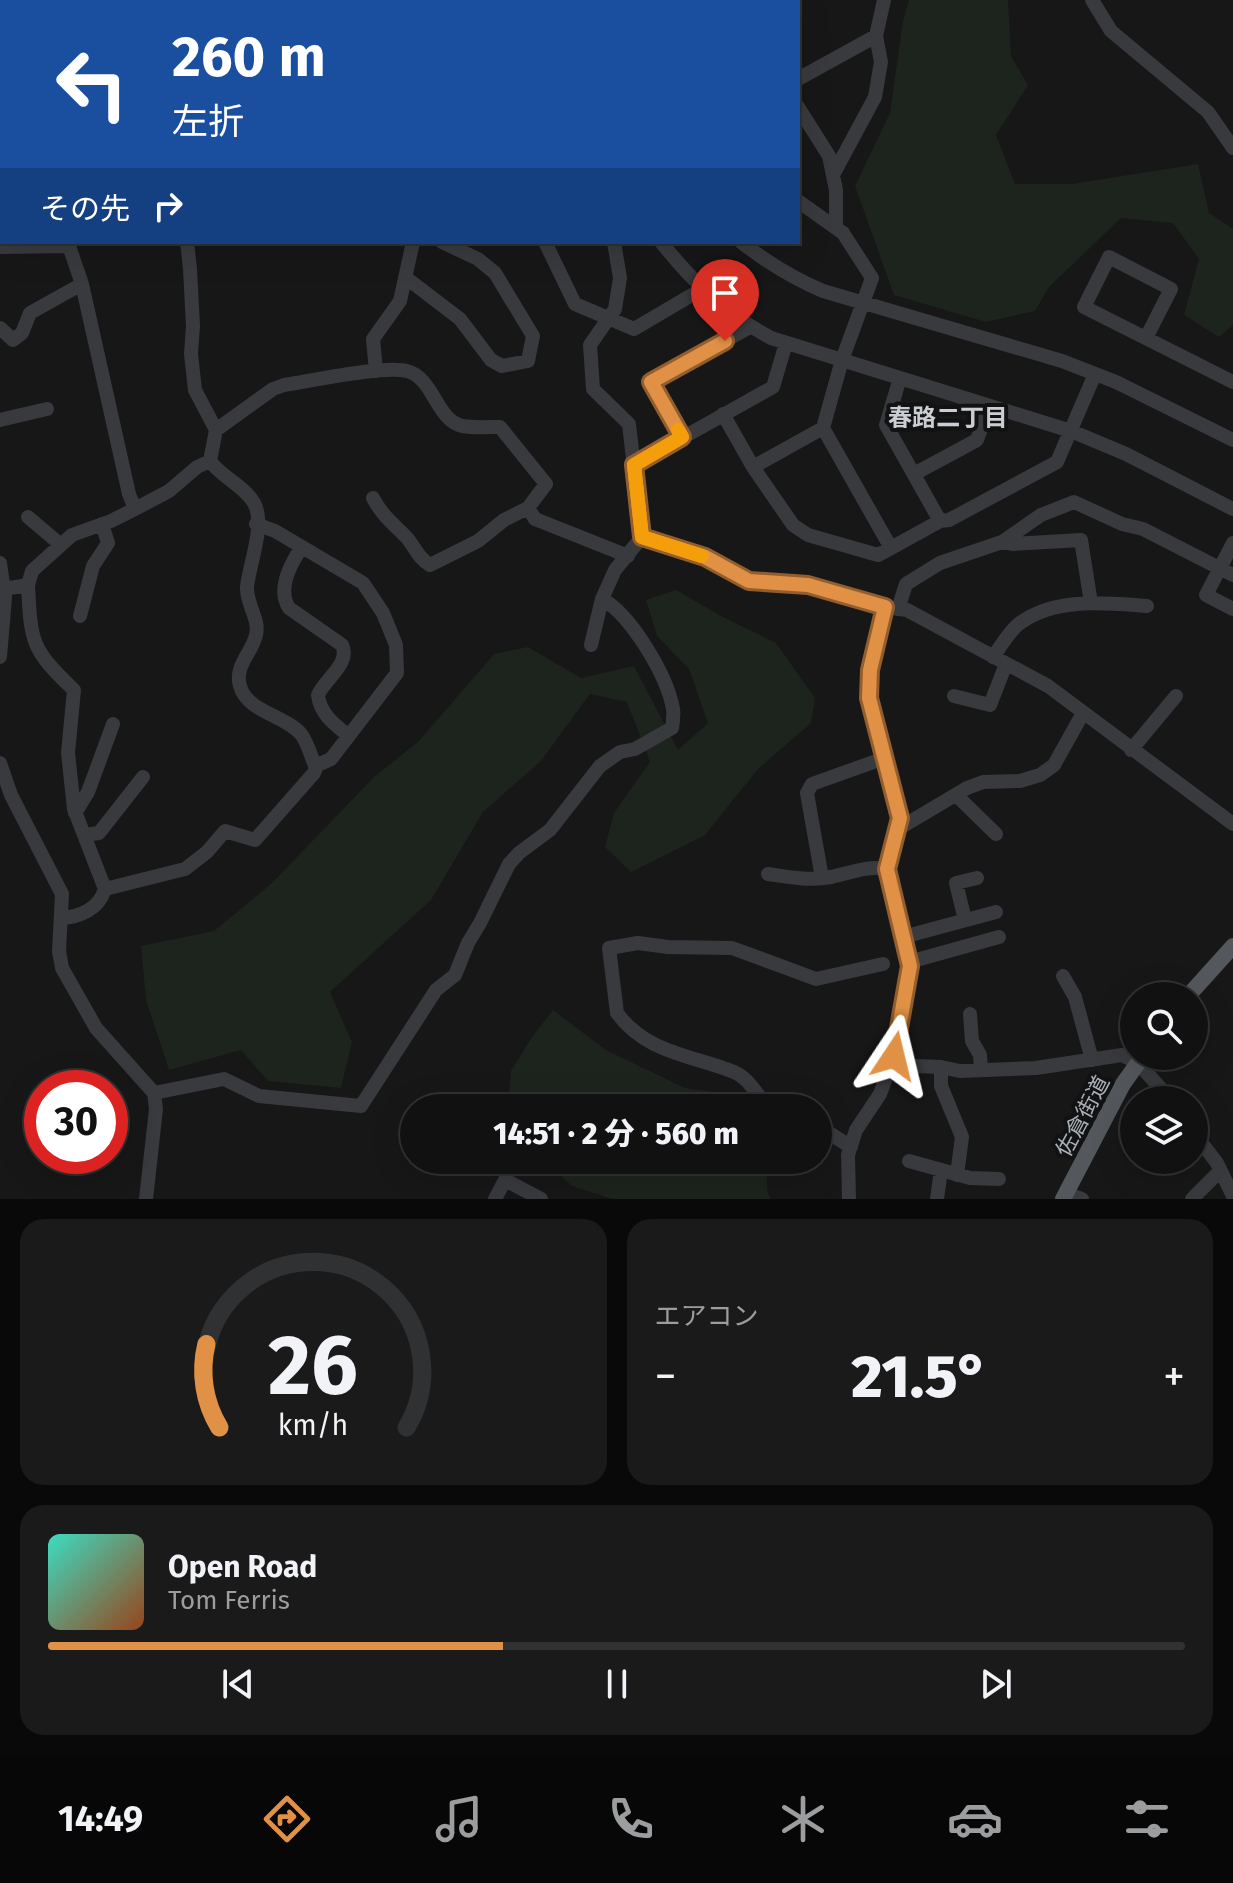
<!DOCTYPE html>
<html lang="ja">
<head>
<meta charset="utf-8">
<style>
  body { margin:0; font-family:"Fira Sans","Noto Sans JP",sans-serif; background:#1a1a1b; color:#f1f3f6; height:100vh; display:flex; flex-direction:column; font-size:30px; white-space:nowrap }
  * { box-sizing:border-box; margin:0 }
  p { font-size:26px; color:#9c9d9f }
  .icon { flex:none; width:44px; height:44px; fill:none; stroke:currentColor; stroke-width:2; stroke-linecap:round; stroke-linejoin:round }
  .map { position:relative; height:1199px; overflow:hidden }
  .details { display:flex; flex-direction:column; gap:20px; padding:20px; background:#09090a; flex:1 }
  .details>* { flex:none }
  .banner { position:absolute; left:0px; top:0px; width:800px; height:244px; box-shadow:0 8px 32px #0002,0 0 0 2px #303132; background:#1a4fa0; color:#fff; overflow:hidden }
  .controls { position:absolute; left:1120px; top:982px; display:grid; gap:16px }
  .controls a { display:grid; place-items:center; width:88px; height:88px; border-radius:50%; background:#111112; box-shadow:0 8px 32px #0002,0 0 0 2px #303132; font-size:40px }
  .speed { position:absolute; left:24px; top:1070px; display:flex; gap:16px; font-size:40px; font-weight:700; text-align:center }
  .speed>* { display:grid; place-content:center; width:104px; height:104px; border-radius:50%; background:#111112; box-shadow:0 8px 32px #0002,0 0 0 2px #303132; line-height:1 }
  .speed .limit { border:12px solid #d22; background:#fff; color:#111 }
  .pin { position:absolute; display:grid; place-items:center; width:68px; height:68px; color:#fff; margin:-82px -34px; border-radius:50% 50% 50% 0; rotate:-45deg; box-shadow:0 0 8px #0007 }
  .pin .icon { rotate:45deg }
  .me { position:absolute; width:88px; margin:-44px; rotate:10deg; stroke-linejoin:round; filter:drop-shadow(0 0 6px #0008) }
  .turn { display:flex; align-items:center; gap:28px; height:168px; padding:0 40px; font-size:36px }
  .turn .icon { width:104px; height:104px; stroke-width:2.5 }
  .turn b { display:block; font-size:56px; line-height:68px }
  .then { display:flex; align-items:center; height:76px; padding:0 40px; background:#0003; gap:16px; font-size:30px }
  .big { font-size:60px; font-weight:800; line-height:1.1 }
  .details .card { flex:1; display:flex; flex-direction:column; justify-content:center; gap:12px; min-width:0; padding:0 28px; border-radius:24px; background:#1a1a1b }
  .details .dial { align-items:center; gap:0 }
  .dial svg { height:208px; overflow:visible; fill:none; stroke:#303132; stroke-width:7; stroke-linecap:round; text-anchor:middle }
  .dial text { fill:#f1f3f6; stroke:none }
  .song { display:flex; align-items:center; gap:24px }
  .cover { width:96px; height:96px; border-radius:12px; background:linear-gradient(135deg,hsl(170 70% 55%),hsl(20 70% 35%)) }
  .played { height:8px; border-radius:4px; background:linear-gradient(90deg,#e19145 40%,#303132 40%) }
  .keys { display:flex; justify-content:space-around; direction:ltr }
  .heat { display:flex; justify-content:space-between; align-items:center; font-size:44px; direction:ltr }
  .details .tiles { flex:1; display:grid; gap:20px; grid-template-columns:1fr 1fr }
  .card:last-child { grid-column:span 2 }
  .trip { position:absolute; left:400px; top:1094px; width:432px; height:80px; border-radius:40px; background:#111112; box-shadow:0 8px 32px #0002,0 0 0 2px #303132; font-weight:800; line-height:80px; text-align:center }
  .dock { display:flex; height:128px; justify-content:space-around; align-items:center; background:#070707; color:#9c9d9f }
  .dock .icon { width:56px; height:56px }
  .dock .current { color:#e19145 }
  .dock b { font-size:36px; color:#f1f3f6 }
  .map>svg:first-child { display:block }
</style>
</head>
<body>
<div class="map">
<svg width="1233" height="1199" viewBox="0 0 1233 1199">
  <rect width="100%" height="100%" fill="#171718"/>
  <path fill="#1d231d" d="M 909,0 L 1008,0 L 1011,56 L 1028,85 L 996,135 L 1015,184 L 1072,184 L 1198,164 L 1209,213 L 1233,229 L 1233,325 L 1219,337 L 1184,315 L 1199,259 L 1173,223 L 1121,218 L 1049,287 L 1035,311 L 986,322 L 894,295 L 855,186 L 890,113 L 903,21 Z
    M 676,590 L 723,617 L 776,643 L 815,698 L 811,723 L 758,769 L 705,835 L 631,872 L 605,847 L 614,813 L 650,762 L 627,702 L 590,694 L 541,761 L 483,812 L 431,900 L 330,992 L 352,1042 L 341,1088 L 268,1081 L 241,1050 L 169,1070 L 146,1000 L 141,946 L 214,931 L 272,883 L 374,777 L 419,741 L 494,654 L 528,647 L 581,678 L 634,666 L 678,750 L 708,723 L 689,669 L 657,636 L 646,600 Z
    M 553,1010 L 606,1050 L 685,1088 L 728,1094 L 746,1108 L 508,1108 L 511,1071 L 532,1037 Z
    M 543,1160 L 765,1160 L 768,1194 L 771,1199 L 612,1199 L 572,1186 Z"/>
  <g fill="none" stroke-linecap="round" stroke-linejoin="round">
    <path stroke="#2e373b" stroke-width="22" d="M 11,2 L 14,0"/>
    <path stroke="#383a3d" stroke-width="14" d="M 1092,0 L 1111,31 L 1208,112 L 1233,148
      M 798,79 L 876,36
      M 798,107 L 829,156 L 836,190 L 836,228
      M 0,156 L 2,156
      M 833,175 L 875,97 L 881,62 L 876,36 L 884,0
      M 798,201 L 843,233 L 872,278 L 842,360 L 823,428
      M 187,242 L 190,269 L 193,326 L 191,354 L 195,390 L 216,430
      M 545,242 L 575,304 L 634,329 L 702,289
      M 614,242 L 620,278 L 615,309 L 590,345 L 593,389 L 629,424 L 642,537 L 705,557 L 749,581 L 808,585 L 885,607
      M 661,242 C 692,281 726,314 771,338 L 1071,431 L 1126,454 L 1233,509
      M 741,242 C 768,263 792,278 823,291 L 1062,361 L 1116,382 L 1233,440
      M 0,247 L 69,246 L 82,284
      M 405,277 L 460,319 L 491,360 L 502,366 L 528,361 L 533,336 L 495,273 L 478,259 L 442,242
      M 0,328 L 13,340 L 22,333 L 30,313 L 82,284 L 129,494 L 135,509
      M 1146,338 L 1171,289 L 1109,257 L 1084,307 L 1233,382
      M 376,371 L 373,339 L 400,301 L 413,242
      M 723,414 L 753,467 L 823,428 L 891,548 L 940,521 L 886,425 L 900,378
      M 0,420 L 47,409
      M 682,437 L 651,382 L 750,327
      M 634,465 L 773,387 L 786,343
      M 753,467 L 793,525 L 808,535 L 878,555 L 891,548
      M 914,474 L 977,440 L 989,406
      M 528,508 L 535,519 L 628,556
      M 28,517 L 61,545
      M 940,521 L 949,520 L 1057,462 L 1095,374
      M 256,524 L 275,531 L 363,583 L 383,613 L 396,645 L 397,673 L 331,759 L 315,766
      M 1002,542 L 1012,544 L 1081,540 L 1091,603
      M 1233,543 L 1206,595 L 1233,609
      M 302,547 C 291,563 277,589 289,608 L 342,645 C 351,663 325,679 318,695 C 320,714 335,725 349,736
      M 0,563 L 5,598 L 0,657
      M 28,585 C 31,643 31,649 74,690 L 68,753 L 74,809 L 105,889 C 99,909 80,917 61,918
      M 4,589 L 28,585 L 32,571 L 72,535 L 111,521 L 135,509 L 169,491 L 197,467 L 210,461 L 216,430 L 273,389 L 284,385 C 311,381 384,365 407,371 C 434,378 436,420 462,426 C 474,428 488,427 500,427 L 546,484 L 528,508 L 504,520 L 478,541 L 430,565 C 419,559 415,548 408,539 C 394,524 383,517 373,498
      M 898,609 L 906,584 L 940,563 L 1002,542 L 1041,515 L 1074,502 L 1122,524 L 1143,529 L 1233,575
      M 80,616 L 93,566 L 108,543 L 102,524
      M 591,645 L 602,599 L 615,570 L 642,537
      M 993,657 C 1001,646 1010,630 1020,623 C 1056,597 1105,603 1147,606
      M 954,696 L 990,705 L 1006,664
      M 1131,750 L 1176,696
      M 0,763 L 11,795 L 62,894 L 59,951 L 62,968 L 96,1028 L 154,1093 L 156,1109 L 146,1199
      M 956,795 L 996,834
      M 75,813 L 88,792 L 113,724
      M 898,829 L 967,788 L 983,782 L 1020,781 L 1040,775 L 1054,765 L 1083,713
      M 84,835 L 99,833 L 143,777
      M 768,874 C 789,877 809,881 831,877 C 851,873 868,865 887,869
      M 822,878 L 807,793 L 812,784 L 885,758
      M 105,889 L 185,869 L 207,852 L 225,831 L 255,840 L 314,773 L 316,768 C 311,757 308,743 301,734 C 285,715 247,712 240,686 C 234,666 252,653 256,635 C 260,619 246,604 247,587 C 249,565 266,524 254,503 C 245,486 221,477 210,461
      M 965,920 L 956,883 L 977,878
      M 903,937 L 996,912
      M 909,962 L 999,937
      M 1063,976 L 1075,997 L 1092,1060
      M 970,1014 L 972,1041 L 980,1055 L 981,1070
      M 890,1065 L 941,1067 L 960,1071 L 1036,1068 L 1122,1055 L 1138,1063 L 1171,1100
      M 941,1067 L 941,1086 L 962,1137 L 957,1175
      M 154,1093 L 224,1079 L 259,1096 L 361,1106 L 436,990 L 455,975 L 468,943 L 480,923 L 509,864 L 519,853 L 550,830 L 600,766 L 620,752 L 635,749 L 672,728 C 673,722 674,715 673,709 C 667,675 631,615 602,599
      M 769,1108 C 758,1097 749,1078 734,1072 C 691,1055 646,1053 617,1013 L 609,948 L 638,943 L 668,947 L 732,948 L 816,979 L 883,964
      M 818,1126 L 851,1147
      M 1194,1133 L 1217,1163 L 1233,1196
      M 909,1161 L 970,1178 L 999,1179
      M 1066,1193 L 1082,1199
      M 495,1199 L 505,1180 L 541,1199
      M 849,1199 L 848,1155 L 856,1130 L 880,1094 L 894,1056 L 910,966 L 887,869 L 900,818 L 894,787 L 869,698 L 870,670 L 885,607 L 907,610 L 1048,686 L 1233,824
      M 937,1199 L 941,1170
      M 1192,1199 L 1220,1171"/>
    <path stroke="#54575c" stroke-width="16" d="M 1188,996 L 1233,946
      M 1063,1199 L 1123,1084 L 1143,1056"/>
  </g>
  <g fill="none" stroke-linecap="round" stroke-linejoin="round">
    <defs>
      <path id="route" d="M 725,341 L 651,382 L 682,437 L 634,465 L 642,537 L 705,557 L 749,581 L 808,585 L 885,607 L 870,670 L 869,698 L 900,818 L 887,869 L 910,966 L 894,1056"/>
    </defs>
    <use href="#route" stroke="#925e2d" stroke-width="20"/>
    <use href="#route" stroke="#e19145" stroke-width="14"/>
    <path stroke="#f59e0b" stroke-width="14" d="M 678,430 L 682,437 L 634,465 L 642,537 L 702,556"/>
  </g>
  <g text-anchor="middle" stroke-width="8" stroke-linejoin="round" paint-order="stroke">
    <g font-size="22" fill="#aab0b7" stroke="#121213">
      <text transform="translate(1082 1116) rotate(-62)" y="8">佐倉街道</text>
    </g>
    <g font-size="24" font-weight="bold" fill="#caced3" stroke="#121213">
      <text x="948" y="426">春路二丁目</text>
    </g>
  </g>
</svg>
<div class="controls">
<a><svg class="icon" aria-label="search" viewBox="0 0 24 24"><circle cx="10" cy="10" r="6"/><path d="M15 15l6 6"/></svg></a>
<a><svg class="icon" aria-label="layers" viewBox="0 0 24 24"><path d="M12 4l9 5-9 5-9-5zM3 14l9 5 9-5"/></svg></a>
</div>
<div class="speed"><div class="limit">30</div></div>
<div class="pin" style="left:725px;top:341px;background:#d93025"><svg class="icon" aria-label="arrive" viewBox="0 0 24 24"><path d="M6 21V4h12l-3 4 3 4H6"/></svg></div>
<svg class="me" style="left:894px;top:1056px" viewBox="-20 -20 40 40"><path d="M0-17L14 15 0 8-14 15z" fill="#e19145" stroke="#fff" stroke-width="4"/></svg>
<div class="trip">14:51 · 2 分 · 560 m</div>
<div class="banner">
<div class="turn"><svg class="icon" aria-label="left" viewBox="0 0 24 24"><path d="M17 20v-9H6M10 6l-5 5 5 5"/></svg><div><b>260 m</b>左折</div></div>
<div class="then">その先<svg class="icon" aria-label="right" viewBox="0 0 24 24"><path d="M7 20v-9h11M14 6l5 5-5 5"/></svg></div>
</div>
</div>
<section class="details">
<div class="tiles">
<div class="card dial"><svg viewBox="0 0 100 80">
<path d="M14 69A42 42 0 1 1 86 69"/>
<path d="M14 69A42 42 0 0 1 9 37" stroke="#e19145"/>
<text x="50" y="56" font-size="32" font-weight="700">26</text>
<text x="50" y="72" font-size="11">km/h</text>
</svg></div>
<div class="card"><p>エアコン</p>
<div class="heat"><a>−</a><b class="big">21.5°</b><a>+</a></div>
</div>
<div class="card">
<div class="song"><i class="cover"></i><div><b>Open Road</b><p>Tom Ferris</p></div></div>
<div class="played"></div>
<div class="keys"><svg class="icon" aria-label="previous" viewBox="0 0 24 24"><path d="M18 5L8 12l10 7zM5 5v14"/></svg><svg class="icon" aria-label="pause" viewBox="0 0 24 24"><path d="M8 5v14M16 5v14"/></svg><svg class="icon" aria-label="next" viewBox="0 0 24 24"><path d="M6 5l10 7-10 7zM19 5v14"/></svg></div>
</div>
</div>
</section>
<nav class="dock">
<b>14:49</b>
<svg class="icon current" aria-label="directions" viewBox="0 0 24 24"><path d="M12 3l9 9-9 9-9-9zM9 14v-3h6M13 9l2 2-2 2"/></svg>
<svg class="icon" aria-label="music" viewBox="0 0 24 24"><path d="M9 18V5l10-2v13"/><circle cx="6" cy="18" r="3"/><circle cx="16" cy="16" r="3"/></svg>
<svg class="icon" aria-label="phone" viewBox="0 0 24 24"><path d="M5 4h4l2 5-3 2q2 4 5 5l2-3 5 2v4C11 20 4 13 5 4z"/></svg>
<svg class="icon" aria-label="climate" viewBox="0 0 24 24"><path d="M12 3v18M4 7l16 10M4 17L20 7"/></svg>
<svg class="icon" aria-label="car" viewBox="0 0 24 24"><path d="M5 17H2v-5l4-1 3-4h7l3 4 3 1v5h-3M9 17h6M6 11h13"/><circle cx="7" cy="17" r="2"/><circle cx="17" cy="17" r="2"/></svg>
<svg class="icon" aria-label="filters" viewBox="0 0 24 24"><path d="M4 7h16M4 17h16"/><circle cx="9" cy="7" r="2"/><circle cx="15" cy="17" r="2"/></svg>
</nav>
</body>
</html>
